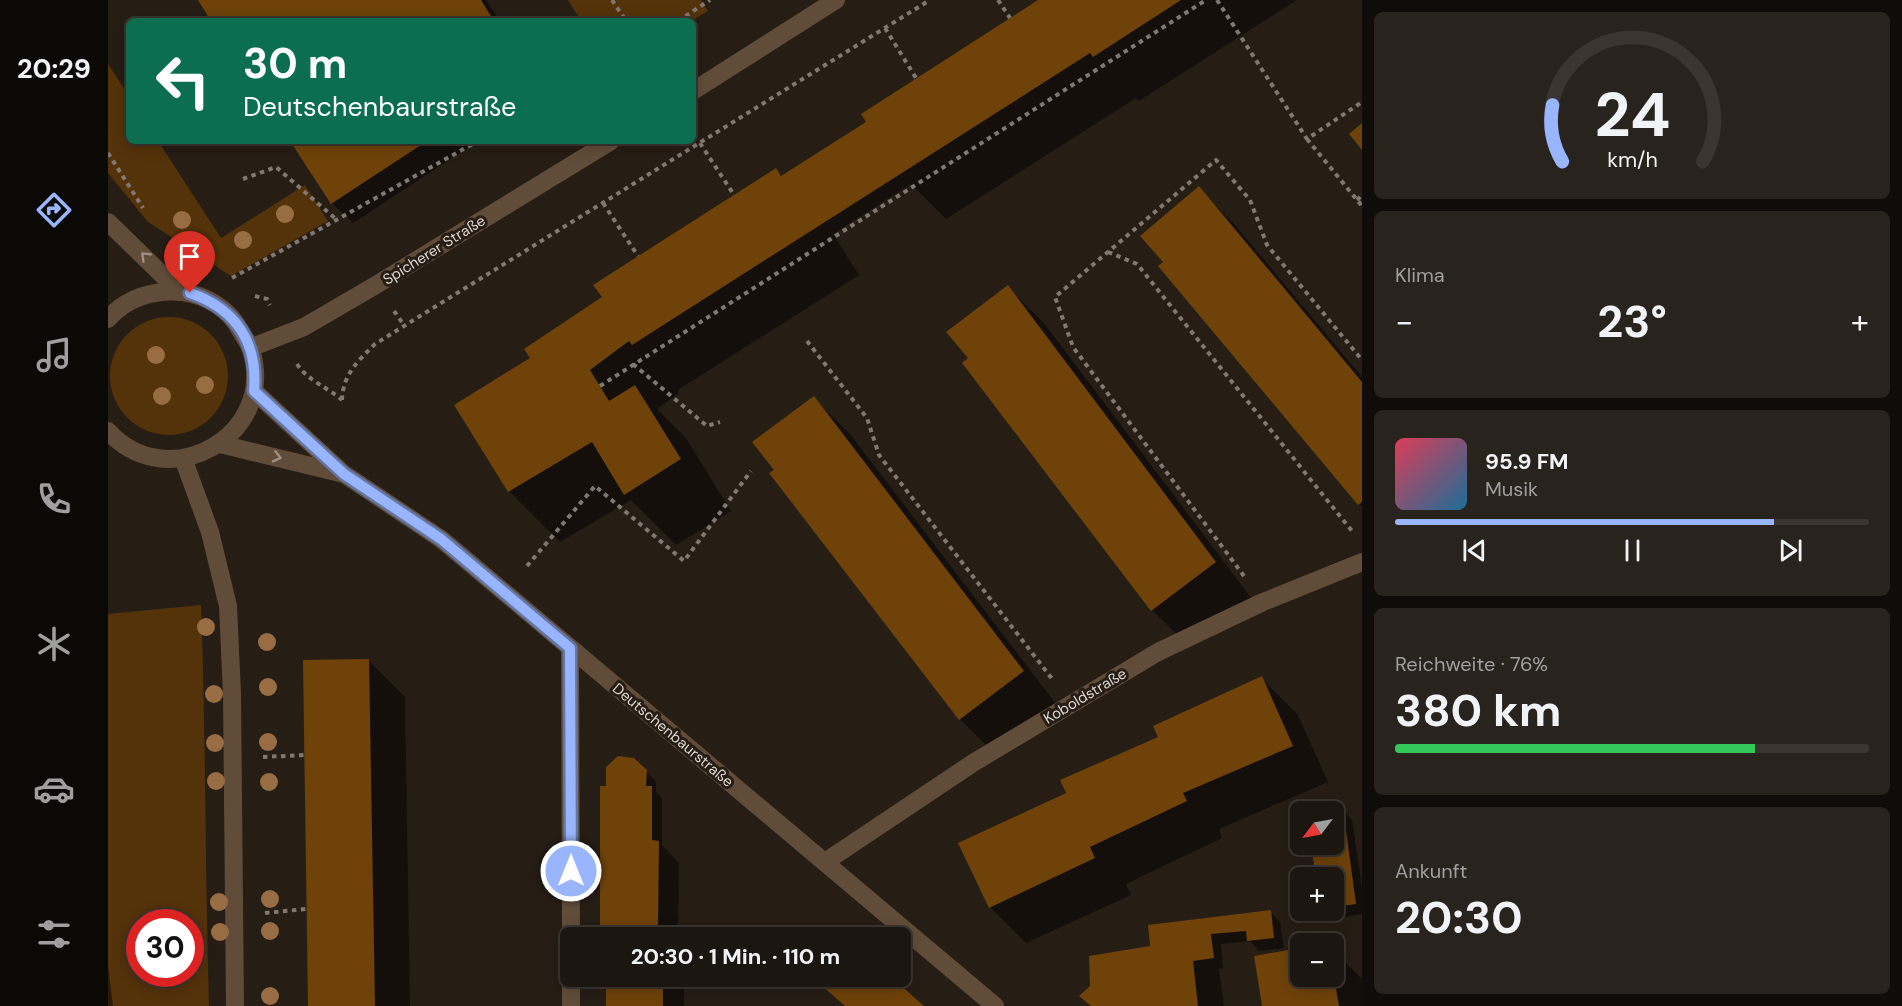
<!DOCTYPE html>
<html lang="de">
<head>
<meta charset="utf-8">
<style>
  body { margin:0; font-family:"DM Sans",sans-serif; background:#29231e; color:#f1f3f6; height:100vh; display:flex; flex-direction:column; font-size:22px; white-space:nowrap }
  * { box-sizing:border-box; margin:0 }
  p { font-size:20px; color:#a09f9f }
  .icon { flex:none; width:33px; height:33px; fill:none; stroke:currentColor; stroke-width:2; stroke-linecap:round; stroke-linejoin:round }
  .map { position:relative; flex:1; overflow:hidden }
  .side { display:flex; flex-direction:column; gap:12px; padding:12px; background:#0f0c09; width:540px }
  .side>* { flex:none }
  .hud { position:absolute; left:18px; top:18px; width:570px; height:126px; border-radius:9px; box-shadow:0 3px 15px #0003,0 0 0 2px #3a3530; background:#0b6e4f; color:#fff; overflow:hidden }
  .needle { width:39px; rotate:238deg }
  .tools { position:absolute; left:1182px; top:801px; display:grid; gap:12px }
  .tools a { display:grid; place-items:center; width:54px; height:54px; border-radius:9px; background:#1c1610; box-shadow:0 3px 15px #0003,0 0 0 2px #3a3530; font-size:30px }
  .speed { position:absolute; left:18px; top:909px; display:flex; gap:12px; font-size:30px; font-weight:700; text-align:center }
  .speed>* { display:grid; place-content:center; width:78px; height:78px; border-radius:50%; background:#1c1610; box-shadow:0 3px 15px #0003,0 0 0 2px #3a3530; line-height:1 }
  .speed .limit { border:9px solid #d22; background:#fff; color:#111 }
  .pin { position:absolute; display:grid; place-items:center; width:51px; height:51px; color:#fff; margin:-62px -26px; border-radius:50% 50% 50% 0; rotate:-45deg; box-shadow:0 0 6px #0007 }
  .pin .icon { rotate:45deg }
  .me { position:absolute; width:66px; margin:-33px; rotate:0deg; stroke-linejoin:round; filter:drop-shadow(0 0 4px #0008) }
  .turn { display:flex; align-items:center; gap:21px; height:126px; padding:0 18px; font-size:27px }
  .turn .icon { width:78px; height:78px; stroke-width:2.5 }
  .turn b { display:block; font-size:42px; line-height:51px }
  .big { font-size:45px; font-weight:700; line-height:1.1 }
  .side .tile { flex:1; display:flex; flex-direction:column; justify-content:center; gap:9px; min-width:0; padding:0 21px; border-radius:9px; background:#29231e }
  .side .dial { align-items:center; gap:0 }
  .dial svg { height:156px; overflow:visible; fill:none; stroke:#3a3530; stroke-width:7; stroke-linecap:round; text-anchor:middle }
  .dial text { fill:#f1f3f6; stroke:none }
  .song { display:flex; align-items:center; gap:18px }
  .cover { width:72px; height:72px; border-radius:9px; background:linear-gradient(135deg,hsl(350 70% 55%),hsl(200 70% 35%)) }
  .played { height:6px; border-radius:3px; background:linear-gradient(90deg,#98b5fd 80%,#3a3530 80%) }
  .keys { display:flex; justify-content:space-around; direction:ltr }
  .heat { display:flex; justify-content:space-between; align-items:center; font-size:33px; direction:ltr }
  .charge { height:9px; border-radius:4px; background:linear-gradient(90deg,#34c759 76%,#3a3530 0) }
  .trip { position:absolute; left:452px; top:927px; width:351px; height:60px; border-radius:9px; background:#1c1610; box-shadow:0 3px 15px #0003,0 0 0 2px #3a3530; font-weight:700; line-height:60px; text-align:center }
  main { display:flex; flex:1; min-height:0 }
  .menu { display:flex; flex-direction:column; width:108px; justify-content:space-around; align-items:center; background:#0b0906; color:#a09f9f }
  .menu .icon { width:42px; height:42px }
  .menu .current { color:#98b5fd }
  .menu b { font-size:27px; color:#f1f3f6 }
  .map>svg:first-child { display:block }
</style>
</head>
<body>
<main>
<nav class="menu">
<b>20:29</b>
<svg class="icon current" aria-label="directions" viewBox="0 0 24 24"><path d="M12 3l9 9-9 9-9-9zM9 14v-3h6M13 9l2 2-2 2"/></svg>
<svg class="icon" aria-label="music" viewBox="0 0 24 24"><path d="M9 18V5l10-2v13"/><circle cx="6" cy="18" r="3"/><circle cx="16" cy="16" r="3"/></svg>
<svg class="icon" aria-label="phone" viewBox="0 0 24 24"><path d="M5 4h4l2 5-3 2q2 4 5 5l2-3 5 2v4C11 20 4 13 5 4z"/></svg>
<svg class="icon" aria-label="climate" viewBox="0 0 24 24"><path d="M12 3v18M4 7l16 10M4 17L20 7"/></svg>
<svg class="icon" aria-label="car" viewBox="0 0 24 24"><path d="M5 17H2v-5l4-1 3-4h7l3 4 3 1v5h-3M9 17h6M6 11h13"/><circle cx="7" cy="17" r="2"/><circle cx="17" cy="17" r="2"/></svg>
<svg class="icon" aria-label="filters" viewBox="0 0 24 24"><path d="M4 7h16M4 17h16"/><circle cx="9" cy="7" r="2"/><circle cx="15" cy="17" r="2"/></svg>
</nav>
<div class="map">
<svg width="1254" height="1006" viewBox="0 0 1254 1006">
  <rect width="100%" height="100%" fill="#261d15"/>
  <path fill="#54320a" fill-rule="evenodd" d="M 460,0 L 593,0 L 600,11 L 583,21 L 473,21 Z
    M 0,64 L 21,96 L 21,141 L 50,141 L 113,238 L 197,185 L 220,221 L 123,276 L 40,222 L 0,173 Z
    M2 376a59 59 0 1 1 118 0a59 59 0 1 1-118 0Z
    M 93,605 C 98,739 97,872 101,1006 L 0,1006 L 0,614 ZM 82,922 L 82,974 L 32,974 L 32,922 Z"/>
  <path fill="#0007" d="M 91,0 L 378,0 L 392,21 L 105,21 Z
    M 933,0 L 1189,0 L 1031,101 L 1028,98 L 838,219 L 803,184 L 725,234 L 751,275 L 570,390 L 571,393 L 549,409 L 578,438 L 623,511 L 568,545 L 523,500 L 452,542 L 401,491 L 424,359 L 495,298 L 668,170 L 674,177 L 758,124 Z
    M 184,141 L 370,141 L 245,223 L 224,203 Z
    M 1091,189 L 1127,225 L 1254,377 L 1254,507 L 1057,263 Z
    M 899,287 L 936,323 L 1144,599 L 1081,646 L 1044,610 Z
    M 705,398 L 742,434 L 951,708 L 889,756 L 852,719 L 663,473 L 668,470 Z
    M 261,661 L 297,697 L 302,1006 L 201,1006 Z
    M 1153,678 L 1190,715 L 1220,782 L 1111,829 L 1114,838 L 1018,884 L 1023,895 L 918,943 L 882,907 L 1052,737 Z
    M 525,759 L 548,781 L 548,792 L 554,798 L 554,845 L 571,863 L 570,938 L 500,938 L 500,931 L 493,925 L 500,787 Z
    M 1234,810 L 1244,820 L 1254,887 L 1254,914 L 1224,919 L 1216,910 L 1226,910 L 1226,812 L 1223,812 Z
    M 1162,912 L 1172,922 L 1176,948 L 1151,951 L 1142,941 L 1113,944 L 1115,968 L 1111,969 L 1116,1006 L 983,1006 L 1044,947 Z
    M 1192,950 L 1192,976 L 1226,976 L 1226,951 L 1254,979 L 1254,1006 L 1155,1006 L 1148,957 Z
    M 0,966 L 5,1006 L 0,1006 Z
    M 500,976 L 576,976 L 576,1006 L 500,1006 Z"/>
  <path fill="#6f420a" d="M 90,0 L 373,0 L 386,21 L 103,21 Z
    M 930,0 L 1073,0 L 985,57 L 982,53 L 524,345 L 521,341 L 482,370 L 501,401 L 527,385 L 573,459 L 516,495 L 484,442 L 400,492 L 346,405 L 422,358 L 416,349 L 494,297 L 485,285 L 668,168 L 673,176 L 758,122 L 753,114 Z
    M 1254,123 L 1254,150 L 1241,134 Z
    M 182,141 L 319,141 L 223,204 Z
    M 1091,186 L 1254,382 L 1254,502 L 1250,505 L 1050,266 L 1055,262 L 1032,236 Z
    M 900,285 L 1108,562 L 1043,611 L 854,363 L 860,358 L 838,332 Z
    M 706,396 L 916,671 L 851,720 L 661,473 L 666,470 L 644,442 Z
    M 261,659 L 267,1006 L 200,1006 L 195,660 Z
    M 1154,676 L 1185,746 L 1075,793 L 1079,801 L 982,847 L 987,858 L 881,908 L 850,843 L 958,793 L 952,780 L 1050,737 L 1045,726 Z
    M 510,756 L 526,758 L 539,770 L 538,786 L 544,786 L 544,840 L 551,841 L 550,926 L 556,926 L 555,938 L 498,938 L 498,926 L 492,926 L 492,786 L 498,786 L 498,767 Z
    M 1235,808 L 1248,904 L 1226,907 L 1226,878 L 1208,878 L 1203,844 L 1226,844 L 1226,810 Z
    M 1163,910 L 1166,938 L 1139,941 L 1138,931 L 1103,934 L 1106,958 L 1085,961 L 1090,1006 L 983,1006 L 971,996 L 982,986 L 981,956 L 1042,946 L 1040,925 Z
    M 1192,948 L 1192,976 L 1226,976 L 1231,1006 L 1154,1006 L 1146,956 Z
    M 498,976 L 555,976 L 555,1006 L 498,1006 Z
    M 706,976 L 782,976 L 816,1006 L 737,1006 L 705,978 Z"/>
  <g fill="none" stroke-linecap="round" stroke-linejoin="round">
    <path stroke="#807871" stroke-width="4" stroke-dasharray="4.5 4.5" stroke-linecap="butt" d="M 504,0 L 518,21
      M 890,0 L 902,18
      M 1109,0 L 1199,139 L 1254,102
      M 570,21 L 602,0
      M 777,28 L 808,78
      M 1199,139 L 1254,206
      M 592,143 L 626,195
      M 0,153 L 35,208
      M 135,179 L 168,167 L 229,220
      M 1249,200 L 1254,195
      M 495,203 L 530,256
      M 1000,252 L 1029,264 L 1244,531
      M 124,278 L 370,141
      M 147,296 L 159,299 L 162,305
      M 286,311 L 296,325
      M 699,341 L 759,418 L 771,455 L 945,680
      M 189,364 C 199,380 219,387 234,400
      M 525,364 L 599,426 L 612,422
      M 492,386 L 1098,0
      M 234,400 C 235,374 250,361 267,344 L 822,0
      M 419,566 L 487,486 L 576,561 L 643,471
      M 1136,576 L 965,347 L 947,297 L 1108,160 L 1142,200 L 1159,245 L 1254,360
      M 155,757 L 197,755
      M 157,913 L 198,909"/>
    <path stroke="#604c39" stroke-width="18" d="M 585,91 L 728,0
      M 0,222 L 72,292
      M 0,319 C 18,298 46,289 74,292 C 98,295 121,309 132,330 C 136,337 141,343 143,350 C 170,436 59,497 0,431
      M 142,348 L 196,327 L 268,285 L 503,141
      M 146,391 L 236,474 L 333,539 L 351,554 L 887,1006
      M 112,444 L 232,473
      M 75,458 L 102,532 L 120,606 L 124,694 L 127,1006
      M 462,648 L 463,938
      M 717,862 L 865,763 L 1050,652 L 1155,602 L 1254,562
      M 463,976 L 463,1006"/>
  </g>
  <g fill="#986d44">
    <circle cx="177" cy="214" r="9"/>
    <circle cx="74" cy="220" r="9"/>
    <circle cx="135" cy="240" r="9"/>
    <circle cx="48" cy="355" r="9"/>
    <circle cx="97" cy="385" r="9"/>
    <circle cx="54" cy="396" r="9"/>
    <circle cx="98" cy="627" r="9"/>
    <circle cx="159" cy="642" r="9"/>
    <circle cx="160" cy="687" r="9"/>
    <circle cx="106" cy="694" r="9"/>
    <circle cx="160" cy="742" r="9"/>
    <circle cx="107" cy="743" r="9"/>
    <circle cx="108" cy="781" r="9"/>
    <circle cx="161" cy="782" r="9"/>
    <circle cx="162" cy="899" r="9"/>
    <circle cx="111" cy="902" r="9"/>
    <circle cx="162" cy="931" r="9"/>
    <circle cx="112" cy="932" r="9"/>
    <circle cx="162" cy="996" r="9"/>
  </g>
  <defs><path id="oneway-chevron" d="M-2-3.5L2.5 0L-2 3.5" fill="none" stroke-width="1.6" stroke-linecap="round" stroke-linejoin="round" transform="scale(1.5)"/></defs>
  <g stroke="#9e9084">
    <use href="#oneway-chevron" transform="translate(37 256) rotate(-135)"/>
    <use href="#oneway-chevron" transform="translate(169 457) rotate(14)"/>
  </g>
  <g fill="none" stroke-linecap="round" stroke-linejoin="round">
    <defs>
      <path id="route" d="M 82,293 C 128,309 150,342 146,391 L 236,474 L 333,539 L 462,648 L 463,871"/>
    </defs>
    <use href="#route" stroke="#6376a4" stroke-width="15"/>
    <use href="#route" stroke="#98b5fd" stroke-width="10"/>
  </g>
  <g text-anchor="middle" stroke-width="6" stroke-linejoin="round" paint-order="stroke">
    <g font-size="15" fill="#dbd5cf" stroke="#261d15">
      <text transform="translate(326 250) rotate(-32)" y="5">Spicherer Straße</text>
      <text transform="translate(977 696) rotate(-31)" y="5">Koboldstraße</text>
      <text transform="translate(565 735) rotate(40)" y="5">Deutschenbaurstraße</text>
    </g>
  </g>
</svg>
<div class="tools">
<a><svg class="needle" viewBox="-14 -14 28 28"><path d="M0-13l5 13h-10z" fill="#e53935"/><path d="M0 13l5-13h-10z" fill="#a09f9f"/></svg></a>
<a>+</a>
<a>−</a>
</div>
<div class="speed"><div class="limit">30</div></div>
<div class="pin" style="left:82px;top:293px;background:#d93025"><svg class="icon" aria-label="arrive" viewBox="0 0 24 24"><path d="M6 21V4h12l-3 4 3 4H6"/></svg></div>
<svg class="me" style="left:463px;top:871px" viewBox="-20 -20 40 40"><circle r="17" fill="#98b5fd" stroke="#fff" stroke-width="3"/><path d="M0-11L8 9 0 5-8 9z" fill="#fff"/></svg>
<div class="trip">20:30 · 1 Min. · 110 m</div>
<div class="hud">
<div class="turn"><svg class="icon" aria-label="left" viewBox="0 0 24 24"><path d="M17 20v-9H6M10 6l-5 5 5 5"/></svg><div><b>30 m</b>Deutschenbaurstraße</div></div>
</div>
</div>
<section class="side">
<div class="tile dial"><svg viewBox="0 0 100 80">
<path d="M14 69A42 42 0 1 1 86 69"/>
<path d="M14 69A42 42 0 0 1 9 40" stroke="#98b5fd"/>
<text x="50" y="56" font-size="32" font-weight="700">24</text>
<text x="50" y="72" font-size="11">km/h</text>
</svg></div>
<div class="tile"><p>Klima</p>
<div class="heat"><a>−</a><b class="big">23°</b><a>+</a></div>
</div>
<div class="tile">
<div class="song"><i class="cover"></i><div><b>95.9 FM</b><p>Musik</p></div></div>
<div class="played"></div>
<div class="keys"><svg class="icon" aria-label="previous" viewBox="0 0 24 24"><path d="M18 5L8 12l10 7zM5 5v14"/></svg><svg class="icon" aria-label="pause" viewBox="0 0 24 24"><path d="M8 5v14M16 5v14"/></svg><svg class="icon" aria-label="next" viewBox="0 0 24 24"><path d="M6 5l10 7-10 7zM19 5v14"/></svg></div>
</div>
<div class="tile"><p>Reichweite · 76%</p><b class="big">380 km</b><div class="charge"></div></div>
<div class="tile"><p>Ankunft</p><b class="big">20:30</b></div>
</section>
</main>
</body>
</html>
